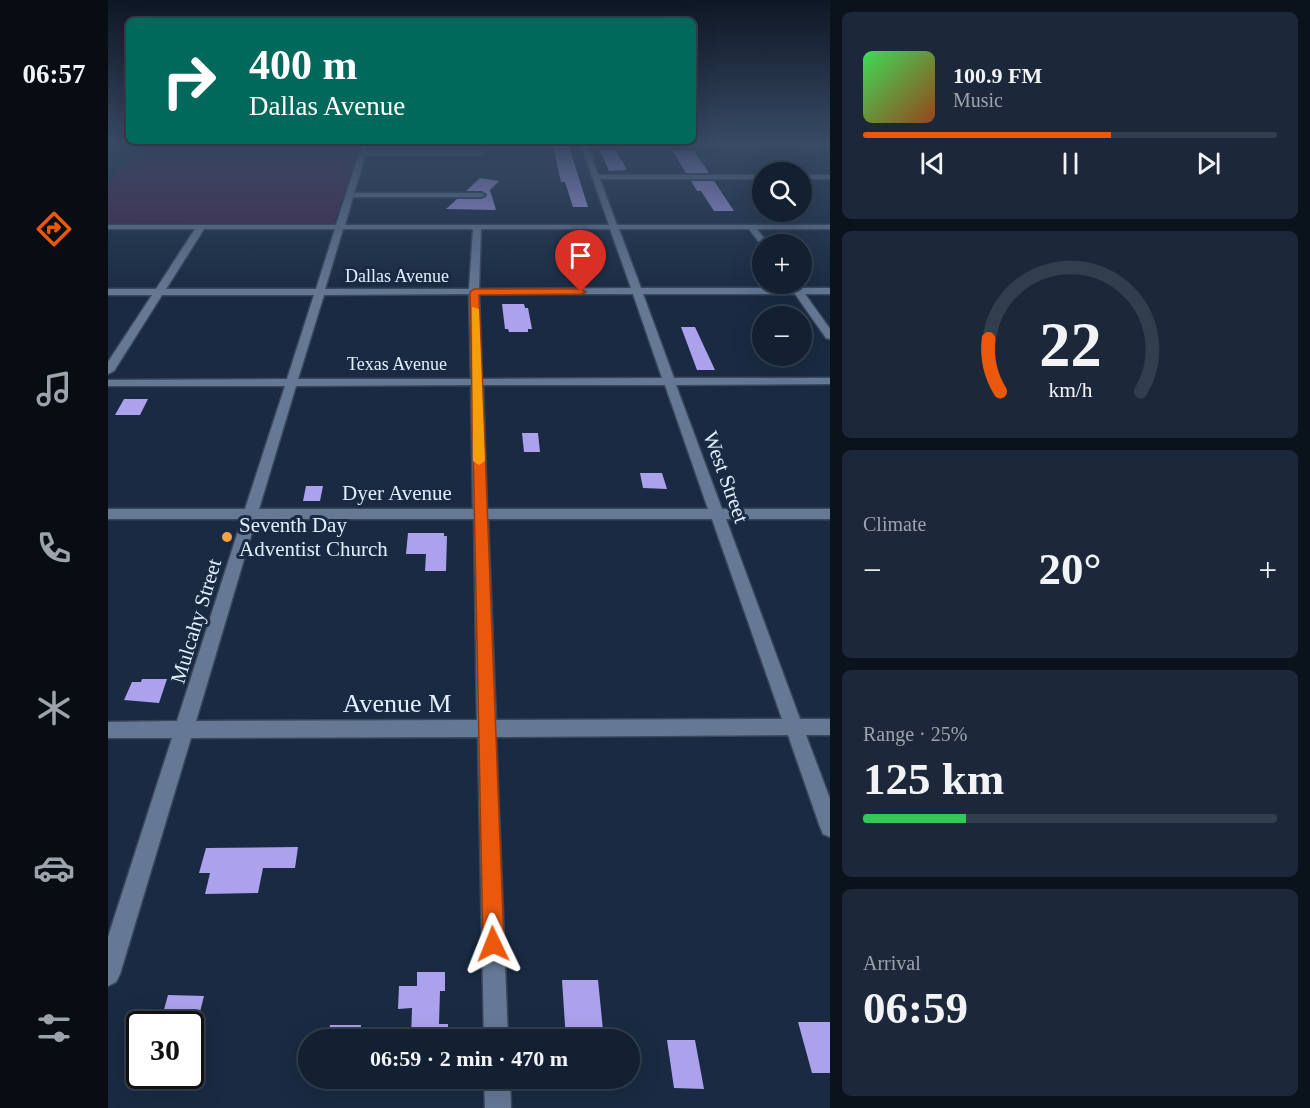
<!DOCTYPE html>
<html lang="en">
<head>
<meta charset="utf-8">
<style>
  body { margin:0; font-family:"Times New Roman",serif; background:#1c283a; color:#f1f3f6; height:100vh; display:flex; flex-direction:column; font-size:22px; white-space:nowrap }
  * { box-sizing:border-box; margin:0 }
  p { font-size:20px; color:#9da3ac }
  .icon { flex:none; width:33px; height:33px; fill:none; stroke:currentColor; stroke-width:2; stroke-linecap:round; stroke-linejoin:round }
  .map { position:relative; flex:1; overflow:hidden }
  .details { display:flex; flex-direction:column; gap:12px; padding:12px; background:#0a121c; width:480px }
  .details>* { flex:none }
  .hud { position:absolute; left:18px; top:18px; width:570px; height:126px; border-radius:9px; box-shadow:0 6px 24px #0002,0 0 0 2px #323e4d; background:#00695c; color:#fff; overflow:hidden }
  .tools { position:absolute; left:644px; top:162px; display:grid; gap:12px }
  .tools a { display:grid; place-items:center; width:60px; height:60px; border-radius:50%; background:#132032; box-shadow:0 6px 24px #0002,0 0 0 2px #323e4d; font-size:30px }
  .speed { position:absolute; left:18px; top:1011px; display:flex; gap:12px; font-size:30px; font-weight:700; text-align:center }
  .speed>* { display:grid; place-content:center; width:78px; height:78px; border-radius:50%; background:#132032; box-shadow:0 6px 24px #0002,0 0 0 2px #323e4d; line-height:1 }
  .speed .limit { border:3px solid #111; border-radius:9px; background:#fff; color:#111 }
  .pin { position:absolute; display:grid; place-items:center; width:51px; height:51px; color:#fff; margin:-62px -26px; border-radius:50% 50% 50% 0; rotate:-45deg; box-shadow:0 0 6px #0007 }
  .pin .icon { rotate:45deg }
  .me { position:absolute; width:66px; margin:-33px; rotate:358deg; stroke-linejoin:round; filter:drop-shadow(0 0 4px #0008) }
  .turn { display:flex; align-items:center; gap:21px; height:126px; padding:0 24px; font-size:27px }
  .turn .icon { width:78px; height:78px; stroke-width:2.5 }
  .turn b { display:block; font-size:42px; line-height:51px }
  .big { font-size:45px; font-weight:600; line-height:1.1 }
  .details .card { flex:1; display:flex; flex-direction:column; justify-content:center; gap:9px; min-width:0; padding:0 21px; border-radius:9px; background:#1c283a }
  .details .dial { align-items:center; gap:0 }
  .dial svg { height:156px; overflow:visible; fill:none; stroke:#323e4d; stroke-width:7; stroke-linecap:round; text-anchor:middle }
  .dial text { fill:#f1f3f6; stroke:none }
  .song { display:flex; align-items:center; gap:18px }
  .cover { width:72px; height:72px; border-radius:9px; background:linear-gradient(135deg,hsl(130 70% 55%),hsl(20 70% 35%)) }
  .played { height:6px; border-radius:3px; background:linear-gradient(90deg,#ea580c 60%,#323e4d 60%) }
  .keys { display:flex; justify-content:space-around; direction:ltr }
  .heat { display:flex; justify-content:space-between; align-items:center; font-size:33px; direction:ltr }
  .charge { height:9px; border-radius:4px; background:linear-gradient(90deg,#34c759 25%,#323e4d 0) }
  .trip { position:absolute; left:190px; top:1029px; width:342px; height:60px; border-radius:30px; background:#132032; box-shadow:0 6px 24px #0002,0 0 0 2px #323e4d; font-weight:600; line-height:60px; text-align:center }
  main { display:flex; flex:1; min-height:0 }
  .tabs { display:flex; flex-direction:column; width:108px; justify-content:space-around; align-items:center; background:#080d14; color:#9da3ac }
  .tabs .icon { width:42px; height:42px }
  .tabs .active { color:#ea580c }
  .tabs b { font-size:27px; color:#f1f3f6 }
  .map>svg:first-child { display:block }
</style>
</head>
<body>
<main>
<nav class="tabs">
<b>06:57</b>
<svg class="icon active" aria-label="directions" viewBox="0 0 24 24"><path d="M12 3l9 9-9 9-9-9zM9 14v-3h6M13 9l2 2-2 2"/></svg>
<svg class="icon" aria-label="music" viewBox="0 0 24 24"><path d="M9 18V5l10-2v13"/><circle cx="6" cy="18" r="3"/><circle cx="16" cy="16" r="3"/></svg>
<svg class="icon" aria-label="phone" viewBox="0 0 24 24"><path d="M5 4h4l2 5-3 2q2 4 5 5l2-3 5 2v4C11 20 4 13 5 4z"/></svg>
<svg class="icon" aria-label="climate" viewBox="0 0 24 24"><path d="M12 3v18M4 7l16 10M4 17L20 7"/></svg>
<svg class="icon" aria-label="car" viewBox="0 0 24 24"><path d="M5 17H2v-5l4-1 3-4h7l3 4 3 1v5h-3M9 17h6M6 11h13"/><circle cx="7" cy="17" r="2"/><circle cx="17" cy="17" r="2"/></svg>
<svg class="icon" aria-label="filters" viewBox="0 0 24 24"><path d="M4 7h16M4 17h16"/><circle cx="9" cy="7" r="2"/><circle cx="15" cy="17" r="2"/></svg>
</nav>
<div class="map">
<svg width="722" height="1108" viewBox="0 0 722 1108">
  <rect width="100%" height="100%" fill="#192a42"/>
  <path fill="#462549" d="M 41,142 L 253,142 L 226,223 L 0,224 L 0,183 Z"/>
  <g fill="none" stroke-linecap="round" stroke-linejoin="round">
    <path fill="#125651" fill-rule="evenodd" d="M 0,142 L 38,142 L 39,144 L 33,148 L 0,148 Z"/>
  </g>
  <path fill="#aca1ec" d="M 444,142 L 460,143 L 480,207 L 465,207 L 457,182 L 453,182 Z
    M 492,150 L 508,150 L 519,170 L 501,171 Z
    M 564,150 L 586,151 L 601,173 L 578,173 Z
    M 372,178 L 391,181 L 382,190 L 388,210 L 338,209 L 349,199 L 373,199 L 378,197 L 379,194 L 374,191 L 358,191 Z
    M 583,181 L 606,181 L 626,211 L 606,211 L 593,191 L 589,191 Z
    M 394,304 L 416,304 L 417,308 L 420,308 L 424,329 L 420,329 L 420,332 L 401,332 L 400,329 L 397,329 Z
    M 573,327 L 587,327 L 607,370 L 589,370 Z
    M 16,399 L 40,399 L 32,415 L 7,415 Z
    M 414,433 L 430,433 L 432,452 L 416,452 Z
    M 532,473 L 554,473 L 559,489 L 535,488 Z
    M 198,486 L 215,486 L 212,501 L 195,501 Z
    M 300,533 L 336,533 L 336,536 L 339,536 L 338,571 L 317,571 L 318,554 L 298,554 Z
    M 34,679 L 59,679 L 51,703 L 16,700 L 24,682 L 33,682 Z
    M 190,847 L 187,868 L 155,868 L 150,893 L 97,894 L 102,873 L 91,873 L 98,848 Z
    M 309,972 L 337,972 L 337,991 L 332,991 L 331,1024 L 340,1024 L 340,1040 L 303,1040 L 304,1008 L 290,1009 L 291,986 L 309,986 Z
    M 454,980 L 490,980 L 496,1040 L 458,1040 Z
    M 60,995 L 96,996 L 89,1024 L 52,1024 Z
    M 690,1022 L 722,1022 L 722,1073 L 704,1073 Z
    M 222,1025 L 253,1025 L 252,1040 L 220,1040 Z
    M 559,1040 L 587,1040 L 596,1089 L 566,1088 Z"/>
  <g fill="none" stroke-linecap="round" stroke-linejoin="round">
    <defs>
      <path id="minor" d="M 255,142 L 261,142 L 258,152 L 372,152 L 375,154 L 372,156 L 257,156 L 246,193 L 373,193 L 377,195 L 373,197 L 245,197 L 237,225 L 501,225 L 472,142 L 722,142 L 722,146 L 480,146 L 490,175 L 654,175 L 654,179 L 492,179 L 509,225 L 722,225 L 722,229 L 649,229 L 660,244 L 654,246 L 641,229 L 511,229 L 533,288 L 683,288 L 681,286 L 685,284 L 689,284 L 692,288 L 722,288 L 722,294 L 697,294 L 722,329 L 722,339 L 718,338 L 687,294 L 535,294 L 566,378 L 722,378 L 722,384 L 568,385 L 614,509 L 722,509 L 722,519 L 618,519 L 692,719 L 722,719 L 722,735 L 698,735 L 722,799 L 722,837 L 715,834 L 712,827 L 680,735 L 388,737 L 400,1040 L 376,1040 L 370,737 L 83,738 L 12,974 L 8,982 L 0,986 L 0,937 L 64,738 L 0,738 L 0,722 L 69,721 L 134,519 L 0,519 L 0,509 L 137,509 L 177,386 L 0,386 L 0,380 L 179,379 L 206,295 L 54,295 L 6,371 L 0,374 L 0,362 L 44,295 L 0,295 L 0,289 L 48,289 L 87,229 L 0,229 L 0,225 L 228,225 ZM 96,229 L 227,229 L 208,289 L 58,289 ZM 235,229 L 365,229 L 361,289 L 217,289 ZM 373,229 L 502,229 L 523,288 L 371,289 ZM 361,294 L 363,379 L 190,379 L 216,295 ZM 371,294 L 525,294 L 554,378 L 374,379 ZM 363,385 L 365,509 L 151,509 L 188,386 ZM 375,385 L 557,385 L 600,509 L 379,509 ZM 148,519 L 366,519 L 369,720 L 88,721 ZM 380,519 L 604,519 L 674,719 L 388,720 Z
        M 693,175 L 722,175 L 722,179 L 693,179 Z
        M 376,1078 L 402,1078 L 403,1108 L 377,1108 Z"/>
    </defs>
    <use href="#minor" stroke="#39475b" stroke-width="3"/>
    <use href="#minor" fill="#657995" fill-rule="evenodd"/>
  </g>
  <linearGradient id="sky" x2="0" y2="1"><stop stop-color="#0e1724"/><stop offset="0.48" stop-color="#384a65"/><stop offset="1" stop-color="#384a65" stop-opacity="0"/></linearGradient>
  <rect width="722" height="297" fill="url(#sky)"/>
  <path fill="#ea580c" stroke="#983908" stroke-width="1.5" d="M 366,289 L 473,289 L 478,292 L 473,294 L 371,295 L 396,944 L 393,951 L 385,954 L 378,951 L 375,944 L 362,292 Z"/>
  <path fill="#f59e0b" d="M 364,307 L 371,309 L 377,461 L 371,465 L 365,461 Z"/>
  <circle fill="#f4a344" stroke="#192a42" stroke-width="2" cx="119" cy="537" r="6"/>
  <g text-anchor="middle" stroke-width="6" stroke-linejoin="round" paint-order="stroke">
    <g font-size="18" fill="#e2eefd" stroke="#192a42">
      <text x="289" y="282">Dallas Avenue</text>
      <text x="289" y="370">Texas Avenue</text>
    </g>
    <g font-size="21" fill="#e2eefd" stroke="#192a42">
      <text transform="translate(618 477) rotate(70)" y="7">West Street</text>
      <text x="289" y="500">Dyer Avenue</text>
      <text transform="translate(88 621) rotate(-73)" y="7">Mulcahy Street</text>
    </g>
    <g font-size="21" fill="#e2eefd" stroke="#192a42" text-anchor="start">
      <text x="131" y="532">Seventh Day<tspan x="131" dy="24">Adventist Church</tspan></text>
    </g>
    <g font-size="26" fill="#e2eefd" stroke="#192a42">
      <text x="289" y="712">Avenue M</text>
    </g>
  </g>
</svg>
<div class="tools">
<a><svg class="icon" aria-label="search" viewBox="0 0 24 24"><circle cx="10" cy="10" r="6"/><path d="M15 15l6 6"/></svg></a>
<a>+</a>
<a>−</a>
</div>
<div class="speed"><div class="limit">30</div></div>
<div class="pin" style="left:473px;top:292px;background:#d93025"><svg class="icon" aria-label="arrive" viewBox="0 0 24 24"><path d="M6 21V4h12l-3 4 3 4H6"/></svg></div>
<svg class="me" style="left:385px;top:944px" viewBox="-20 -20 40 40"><path d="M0-17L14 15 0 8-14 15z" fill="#ea580c" stroke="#fff" stroke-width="4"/></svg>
<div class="trip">06:59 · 2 min · 470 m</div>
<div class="hud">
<div class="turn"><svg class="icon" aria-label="right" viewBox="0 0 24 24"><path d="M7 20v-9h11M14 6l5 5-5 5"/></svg><div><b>400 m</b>Dallas Avenue</div></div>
</div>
</div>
<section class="details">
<div class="card">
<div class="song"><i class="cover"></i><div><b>100.9 FM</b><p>Music</p></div></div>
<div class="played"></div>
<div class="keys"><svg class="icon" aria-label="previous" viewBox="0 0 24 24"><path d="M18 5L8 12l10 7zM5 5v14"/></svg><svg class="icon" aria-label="pause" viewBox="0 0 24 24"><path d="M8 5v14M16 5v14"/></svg><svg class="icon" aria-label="next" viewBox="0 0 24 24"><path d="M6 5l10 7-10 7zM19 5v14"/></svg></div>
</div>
<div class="card dial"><svg viewBox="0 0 100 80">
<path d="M14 69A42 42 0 1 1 86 69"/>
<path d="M14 69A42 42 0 0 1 8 42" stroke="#ea580c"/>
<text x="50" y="56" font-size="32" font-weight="700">22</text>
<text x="50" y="72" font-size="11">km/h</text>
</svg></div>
<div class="card"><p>Climate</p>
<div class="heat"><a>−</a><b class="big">20°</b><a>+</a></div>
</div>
<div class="card"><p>Range · 25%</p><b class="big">125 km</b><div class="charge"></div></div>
<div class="card"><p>Arrival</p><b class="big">06:59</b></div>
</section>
</main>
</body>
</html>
